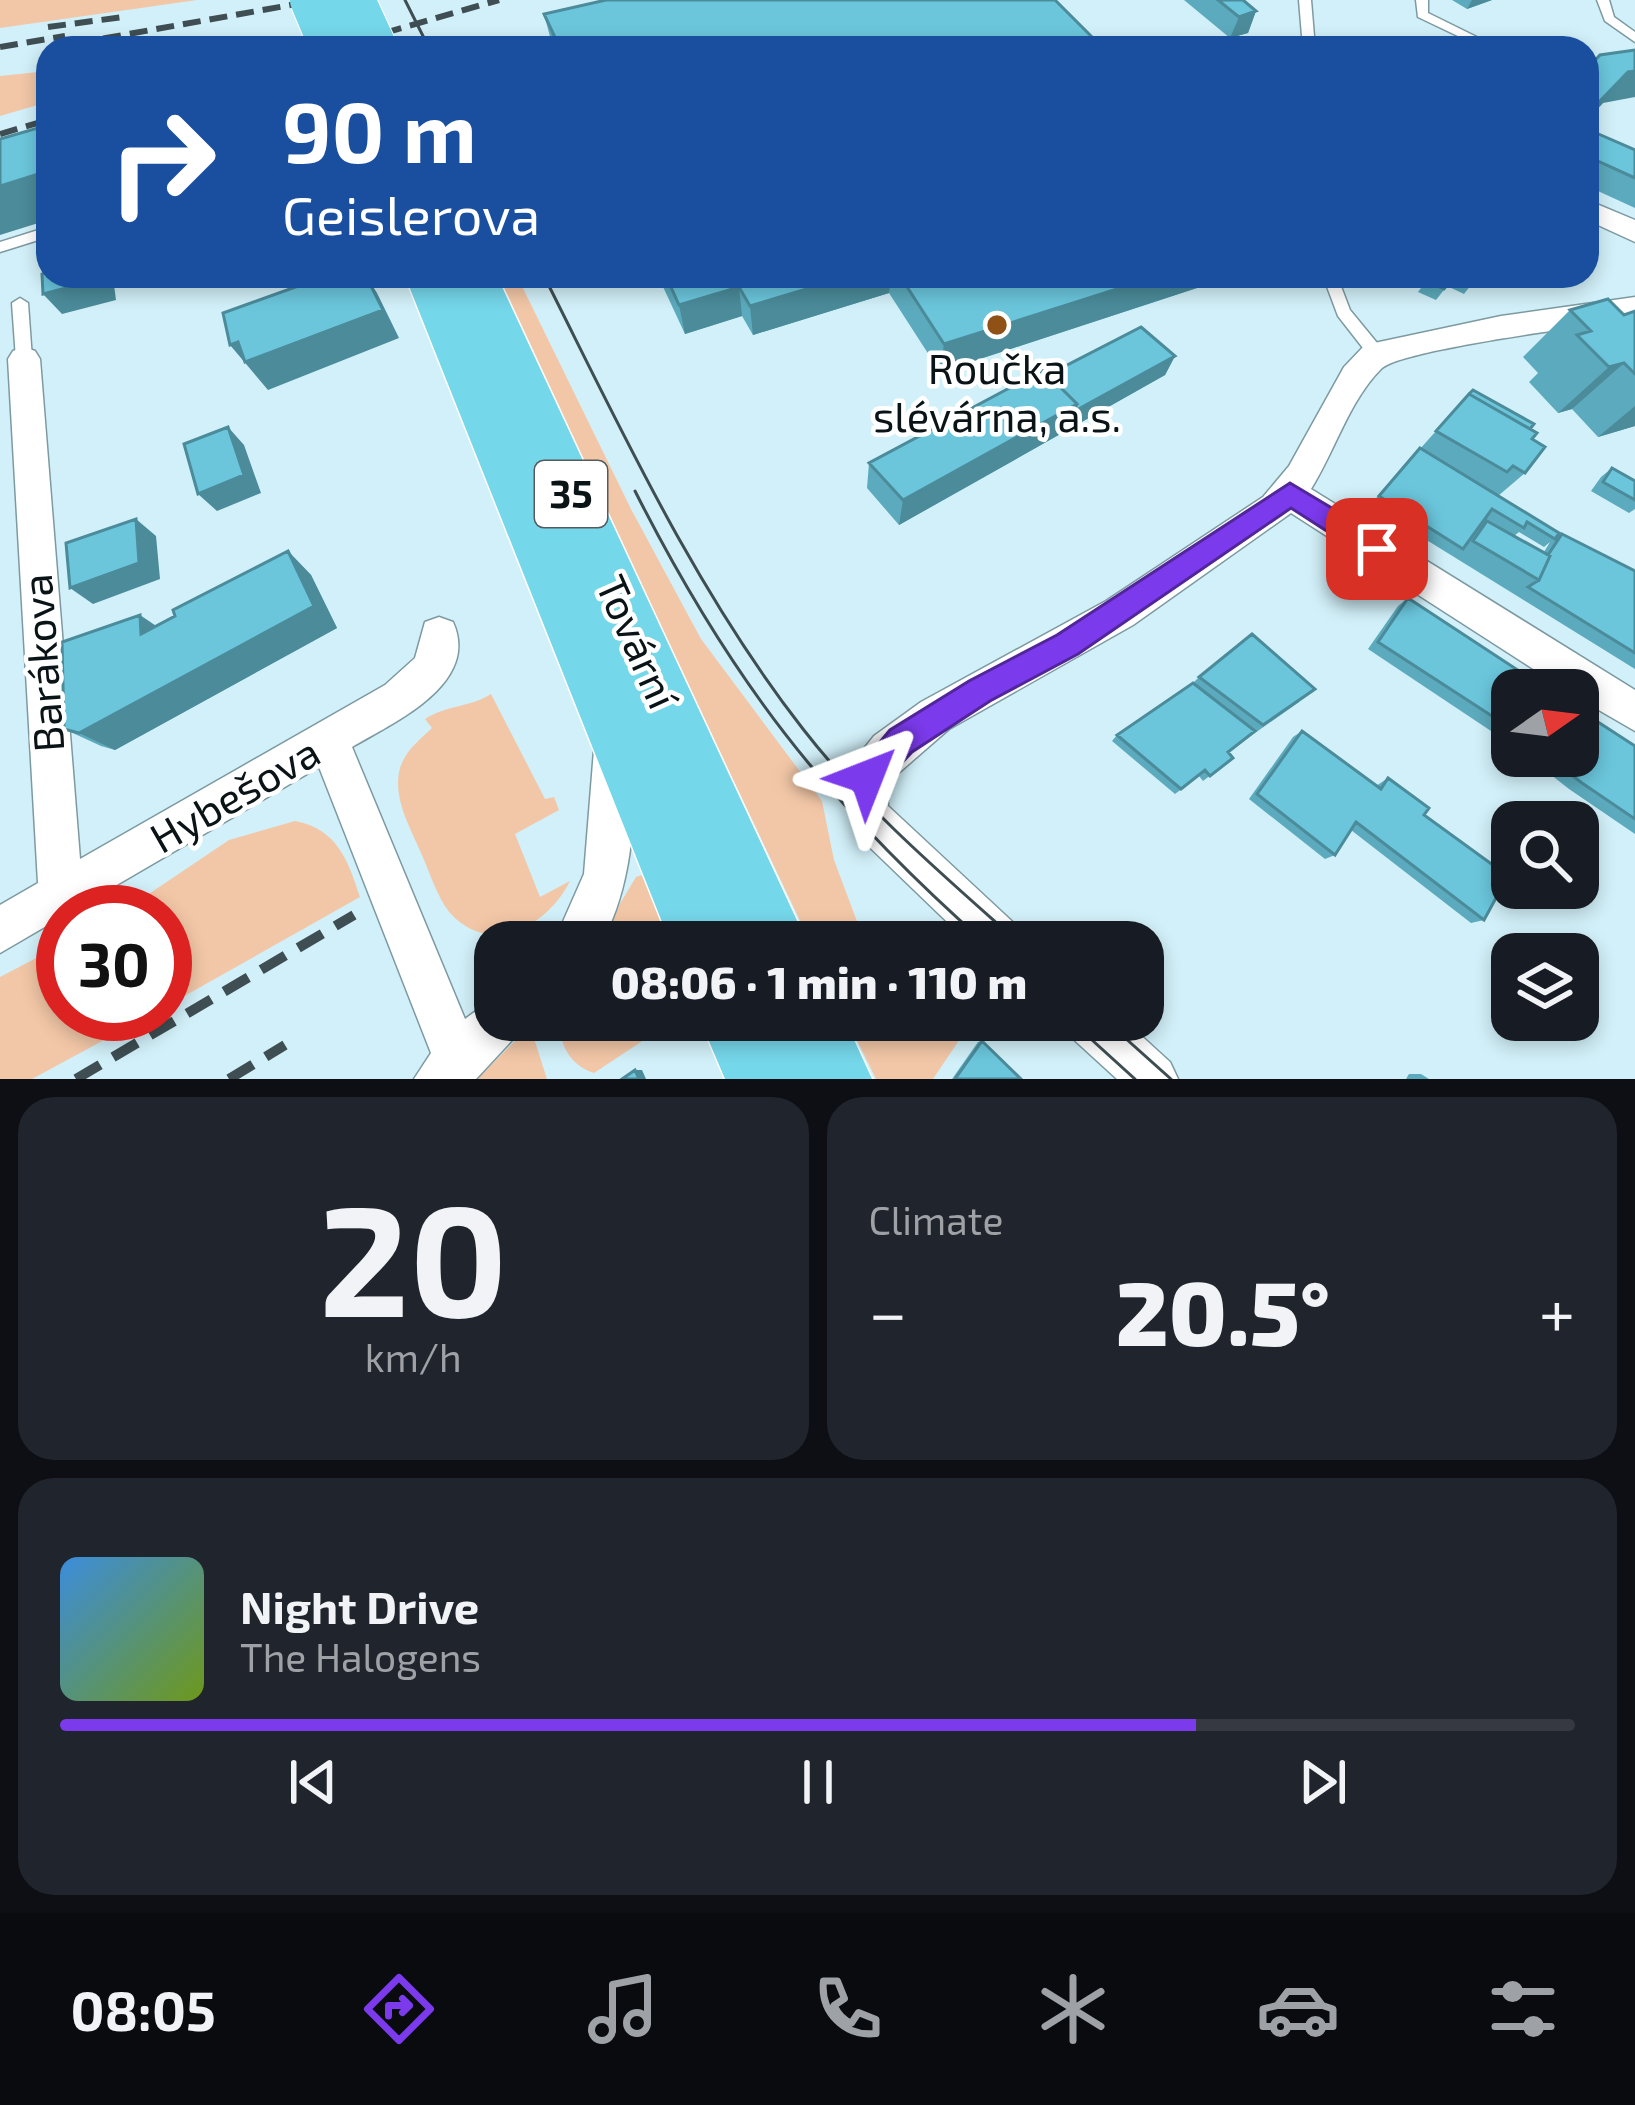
<!DOCTYPE html>
<html lang="en">
<head>
<meta charset="utf-8">
<style>
  body { margin:0; font-family:"Exo 2",sans-serif; background:#20242c; color:#f1f3f6; height:100vh; display:flex; flex-direction:column; font-size:45px; white-space:nowrap }
  * { box-sizing:border-box; margin:0 }
  p { font-size:39px; color:#9ea1a6 }
  .icon { flex:none; width:66px; height:66px; fill:none; stroke:currentColor; stroke-width:2; stroke-linecap:round; stroke-linejoin:round }
  .map { position:relative; height:1079px; overflow:hidden }
  .drawer { display:flex; flex-direction:column; gap:18px; padding:18px; background:#0d0f14; flex:1 }
  .drawer>* { flex:none }
  .hud { position:absolute; left:36px; top:36px; width:1563px; height:252px; border-radius:36px; box-shadow:0 6px 18px #0003; background:#1a4fa0; color:#fff; overflow:hidden }
  .needle { width:78px; rotate:76deg }
  .controls { position:absolute; left:1491px; top:669px; display:grid; gap:24px }
  .controls a { display:grid; place-items:center; width:108px; height:108px; border-radius:24px; background:#171b24; box-shadow:0 6px 18px #0003; font-size:60px }
  .speed { position:absolute; left:36px; top:885px; display:flex; gap:24px; font-size:60px; font-weight:700; text-align:center }
  .speed>* { display:grid; place-content:center; width:156px; height:156px; border-radius:50%; background:#171b24; box-shadow:0 6px 18px #0003; line-height:1 }
  .speed .limit { border:18px solid #d22; background:#fff; color:#111 }
  .pin { position:absolute; display:grid; place-items:center; width:102px; height:102px; color:#fff; margin:-51px; border-radius:24px; box-shadow:0 6px 18px #0006 }
  .me { position:absolute; width:132px; margin:-66px; rotate:45deg; stroke-linejoin:round; filter:drop-shadow(0 0 9px #0008) }
  .turn { display:flex; align-items:center; gap:42px; height:252px; padding:0 48px; font-size:54px }
  .turn .icon { width:156px; height:156px; stroke-width:2.5 }
  .turn b { display:block; font-size:84px; line-height:102px }
  .big { font-size:90px; font-weight:800; line-height:1.1 }
  .drawer .card { flex:1; display:flex; flex-direction:column; justify-content:center; gap:18px; min-width:0; padding:0 42px; border-radius:36px; background:#20242c }
  .drawer .dial { align-items:center; gap:0 }
  .dial b { font-size:156px; line-height:1 }
  .song { display:flex; align-items:center; gap:36px }
  .cover { width:144px; height:144px; border-radius:18px; background:linear-gradient(135deg,hsl(210 70% 55%),hsl(80 70% 35%)) }
  .played { height:12px; border-radius:6px; background:linear-gradient(90deg,#7c3aed 75%,#363941 75%) }
  .keys { display:flex; justify-content:space-around; direction:ltr }
  .heat { display:flex; justify-content:space-between; align-items:center; font-size:66px; direction:ltr }
  .drawer .tiles { flex:1; display:grid; gap:18px; grid-template-columns:1fr 1fr }
  .card:last-child { grid-column:span 2 }
  .trip { position:absolute; left:474px; top:921px; width:690px; height:120px; border-radius:36px; background:#171b24; box-shadow:0 6px 18px #0003; font-weight:800; line-height:120px; text-align:center }
  .tab-bar { display:flex; height:192px; justify-content:space-around; align-items:center; background:#090b0e; color:#9ea1a6 }
  .tab-bar .icon { width:84px; height:84px }
  .tab-bar .active { color:#7c3aed }
  .tab-bar b { font-size:54px; color:#f1f3f6 }
  .map>svg:first-child { display:block }
</style>
</head>
<body>
<div class="map">
<svg width="1635" height="1079" viewBox="0 0 1635 1079">
  <rect width="100%" height="100%" fill="#d2f0f9"/>
  <path fill="#f2c7a7" d="M 0,0 L 197,0 L 0,28 Z
    M 48,71 L 48,102 L 0,116 L 0,76 Z
    M 495,276 L 517,276 L 631,509 L 701,639 L 822,801 L 834,860 L 858,924 L 877,942 L 810,942 Z
    M 491,694 L 545,799 L 554,797 L 559,810 L 515,834 L 540,897 L 570,881 C 549,923 497,955 456,919 C 438,903 431,874 421,853 C 410,827 394,801 399,772 C 403,753 418,741 432,728 L 425,719 C 447,705 471,707 491,694 Z
    M 295,821 C 337,829 348,860 360,897 L 165,1007 L 165,912 L 122,912 L 229,840 Z
    M 642,875 L 671,942 L 597,942 L 636,877 Z
    M 63,944 L 63,1014 L 152,1014 L 32,1079 L 0,1079 L 0,977 Z
    M 558,1020 L 674,1020 L 594,1073 C 568,1064 561,1045 558,1020 Z
    M 847,1020 L 960,1020 L 968,1027 L 933,1079 L 876,1079 Z
    M 530,1026 L 547,1079 L 477,1079 Z"/>
  <g fill="none" stroke-linecap="round" stroke-linejoin="round">
    <defs>
      <path id="lane" d="M 1299,0 L 1311,0 L 1315,48 L 1303,48 Z
        M 1416,0 L 1428,0 L 1428,13 L 1499,48 L 1483,48 L 1418,17 Z
        M 1597,0 L 1609,0 L 1614,17 L 1635,32 L 1635,42 L 1605,21 Z
        M 48,227 L 48,237 L 0,252 L 0,242 Z
        M 1323,276 L 1337,276 L 1350,310 L 1382,349 L 1384,353 L 1382,357 L 1370,357 L 1338,316 Z
        M 20,298 L 28,303 L 32,359 L 24,365 L 16,359 L 12,303 Z"/>
      <path id="street" d="M 1587,200 L 1635,220 L 1635,242 L 1587,220 Z
        M 1635,297 L 1635,319 C 1596,325 1400,349 1381,369 C 1349,401 1335,451 1311,489 L 1635,690 L 1635,731 L 1578,698 L 1578,690 L 1566,690 L 1291,513 L 1133,625 L 949,729 L 887,783 L 888,806 L 1017,926 L 1024,942 L 968,942 L 858,836 L 844,789 L 854,761 L 874,736 L 921,702 L 1106,601 L 1263,497 L 1289,466 L 1344,367 L 1365,345 L 1501,316 Z
        M 24,347 L 35,351 L 40,359 L 80,859 L 385,685 L 415,658 L 425,622 L 439,617 L 453,622 C 481,684 393,723 352,747 L 465,1019 L 495,997 L 495,1020 L 522,1020 L 515,1037 L 476,1079 L 414,1079 L 431,1053 L 319,767 L 0,953 L 0,905 L 38,883 L 8,359 L 13,351 Z
        M 615,730 L 630,736 L 636,750 C 634,817 634,881 602,942 L 554,942 L 584,874 L 594,750 L 600,736 Z
        M 1064,1020 L 1124,1020 L 1170,1062 L 1178,1079 L 1117,1079 L 1071,1037 Z"/>
      <path id="primary" d="M 405,276 L 497,276 L 807,942 L 670,942 Z
        M 700,1020 L 845,1020 L 872,1079 L 725,1079 Z"/>
    </defs>
    <use href="#lane" stroke="#7d9aa1" stroke-width="3"/>
    <use href="#street" stroke="#7d9aa1" stroke-width="3"/>
    <use href="#primary" stroke="#fff" stroke-width="3"/>
    <use href="#lane" fill="#fff" fill-rule="evenodd"/>
    <use href="#street" fill="#fff" fill-rule="evenodd"/>
    <use href="#primary" fill="#75d7ea" fill-rule="evenodd"/>
    <path stroke="#3e4e52" stroke-width="3" d="M 405,0 L 429,48
      M 544,276 C 622,431 696,592 803,729 C 865,809 943,875 1018,942
      M 635,491 C 731,681 825,801 984,942
      M 1070,1020 L 1135,1079
      M 1105,1020 L 1171,1079"/>
    <path stroke="#3e4e52" stroke-width="6" stroke-dasharray="18 9" stroke-linecap="butt" d="M 48,27 L 123,17
      M 0,47 L 65,36
      M 50,48 L 319,0
      M 298,48 L 350,33
      M 332,48 L 499,0
      M 0,134 L 48,120"/>
    <path stroke="#3e4e52" stroke-width="10" stroke-dasharray="28 15" stroke-linecap="butt" d="M 76,1079 L 354,915
      M 229,1079 L 285,1045"/>
    <defs>
      <path id="primary-bridge" d="M 311,0 L 331,48
        M 354,0 L 376,48"/>
    </defs>
    <use href="#primary-bridge" stroke="#fff" stroke-width="44" stroke-linecap="butt"/>
    <use href="#primary-bridge" stroke="#75d7ea" stroke-width="42"/>
  </g>
  <path fill="#5caabd" fill-rule="evenodd" d="M 1184,0 L 1218,0 L 1256,11 L 1248,33 L 1230,38 Z
    M 1452,0 L 1492,0 L 1467,9 Z
    M 544,14 L 1103,47 L 1118,48 L 553,48 Z
    M 1587,69 L 1603,103 L 1587,120 Z
    M 1587,129 L 1635,150 L 1635,208 L 1587,186 Z
    M 658,276 L 1208,276 L 1203,286 L 940,372 L 889,293 L 753,335 L 742,316 L 685,334 Z
    M 1430,276 L 1478,276 L 1464,294 L 1447,286 L 1436,300 L 1418,292 Z
    M 1570,310 L 1624,315 L 1635,311 L 1635,426 L 1598,437 L 1572,409 L 1558,413 L 1529,382 L 1538,373 L 1523,357 Z
    M 1175,356 L 1165,375 L 899,525 L 867,488 L 869,463 L 1048,375 Z
    M 1469,394 L 1530,429 L 1532,439 L 1525,473 L 1498,496 L 1556,538 L 1562,534 L 1635,571 L 1635,669 L 1370,505 ZM 1519,532 L 1544,547 L 1550,542 L 1544,552 L 1514,536 Z
    M 1612,468 L 1635,481 L 1635,509 L 1629,513 L 1591,491 L 1601,477 Z
    M 288,551 L 311,575 L 337,628 L 115,750 L 101,746 L 64,729 L 156,626 Z
    M 1408,598 L 1512,690 L 1512,745 L 1368,649 L 1398,606 Z
    M 1199,677 L 1299,702 L 1228,752 L 1233,758 L 1203,781 L 1199,776 L 1175,794 L 1112,741 L 1117,735 L 1193,683 Z
    M 1302,731 L 1376,786 L 1388,778 L 1424,815 L 1484,920 L 1471,923 L 1351,830 L 1335,855 L 1325,859 L 1249,799 L 1293,737 Z
    M 1635,746 L 1635,834 L 1569,789 L 1527,756 L 1578,756 Z
    M 982,1041 L 1021,1079 L 952,1079 L 978,1042 Z
    M 1409,1074 L 1421,1074 L 1429,1079 L 1406,1079 Z"/>
  <path fill="#4b8b9a" d="M 1472,0 L 1492,0 L 1467,9 Z
    M 1256,11 L 1248,33 L 1230,38 L 1239,17 Z
    M 1635,71 L 1635,97 L 1603,103 L 1587,120 L 1599,102 L 1628,72 Z
    M 48,171 L 48,220 L 0,235 L 0,186 Z
    M 97,276 L 113,277 L 116,300 L 62,314 L 43,294 Z
    M 189,276 L 232,276 L 197,286 Z
    M 366,276 L 377,293 L 399,338 L 268,390 L 230,345 Z
    M 850,276 L 891,276 L 889,293 L 753,335 L 750,306 Z
    M 1158,276 L 1208,276 L 1203,286 L 940,372 L 944,344 Z
    M 739,287 L 742,316 L 685,334 L 679,305 Z
    M 1175,356 L 1165,375 L 899,525 L 903,500 L 1077,404 Z
    M 1624,363 L 1572,409 L 1558,413 L 1609,367 Z
    M 1635,406 L 1635,426 L 1598,437 Z
    M 228,427 L 244,445 L 261,493 L 217,511 L 198,494 Z
    M 136,519 L 156,536 L 160,579 L 93,604 L 70,588 Z
    M 288,551 L 311,575 L 337,628 L 115,750 L 79,733 Z
    M 140,615 L 171,636 L 141,634 Z
    M 635,1070 L 642,1070 L 646,1079 L 639,1079 Z"/>
  <path fill="#6bc6dc" stroke="#4b8b9a" stroke-width="3" d="M 606,0 L 1055,0 L 1103,48 L 560,48 L 544,14 Z
    M 1218,0 L 1243,0 L 1256,11 L 1239,17 Z
    M 1194,41 L 1203,48 L 1166,48 Z
    M 1494,41 L 1515,48 L 1486,48 Z
    M 1635,50 L 1635,71 L 1628,72 L 1599,102 L 1587,97 L 1587,69 L 1600,55 Z
    M 48,125 L 48,171 L 0,186 L 0,139 Z
    M 1587,129 L 1635,150 L 1635,178 L 1587,156 Z
    M 48,272 L 48,276 L 97,276 L 97,280 L 43,294 L 42,274 Z
    M 326,276 L 366,276 L 383,310 L 245,362 L 238,342 L 230,345 L 223,313 Z
    M 666,276 L 850,276 L 750,306 L 739,287 L 679,305 Z
    M 900,276 L 1158,276 L 944,344 Z
    M 1430,276 L 1454,276 L 1444,289 L 1426,281 Z
    M 1456,276 L 1478,276 L 1473,284 Z
    M 1608,299 L 1624,315 L 1635,311 L 1635,374 L 1624,363 L 1609,367 L 1577,335 L 1591,331 L 1570,310 Z
    M 1141,327 L 1175,356 L 1073,412 L 1077,404 L 1048,375 Z
    M 1043,370 L 1077,404 L 903,500 L 869,463 Z
    M 1473,390 L 1534,424 L 1530,429 L 1469,394 Z
    M 1469,394 L 1537,433 L 1532,439 L 1545,447 L 1525,473 L 1513,466 L 1507,472 L 1436,431 Z
    M 228,427 L 244,475 L 198,494 L 184,444 Z
    M 1420,448 L 1559,533 L 1555,539 L 1527,522 L 1524,528 L 1492,509 L 1463,549 L 1379,496 Z
    M 1612,468 L 1635,481 L 1635,500 L 1603,482 Z
    M 136,519 L 139,563 L 70,588 L 66,543 Z
    M 1487,521 L 1550,556 L 1539,580 L 1473,541 Z
    M 1562,534 L 1635,571 L 1635,653 L 1528,587 L 1539,580 L 1550,556 L 1548,555 Z
    M 288,551 L 314,606 L 79,733 L 64,729 L 62,642 L 140,615 L 141,634 L 175,616 L 173,610 Z
    M 1408,598 L 1548,690 L 1512,690 L 1512,729 L 1378,642 Z
    M 1252,634 L 1315,689 L 1263,725 L 1199,677 Z
    M 1193,683 L 1255,731 L 1228,752 L 1233,758 L 1210,776 L 1205,770 L 1181,789 L 1117,735 Z
    M 1578,709 L 1635,746 L 1635,819 L 1582,783 L 1547,756 L 1578,756 Z
    M 1302,731 L 1381,789 L 1388,778 L 1429,808 L 1424,815 L 1508,876 L 1484,920 L 1356,822 L 1335,855 L 1257,794 Z
    M 982,1041 L 1021,1079 L 955,1079 Z
    M 635,1070 L 639,1079 L 622,1079 Z"/>
  <path fill="#7c3aed" stroke="#51269a" stroke-width="3" d="M 1290,483 L 1387,541 L 1391,549 L 1387,557 L 1367,557 L 1291,508 L 1078,654 L 990,701 L 912,752 L 878,788 L 867,793 L 856,788 L 851,777 L 890,730 L 969,681 L 1057,635 Z"/>
  <circle fill="#905117" stroke="#fff" stroke-width="4.5" cx="997" cy="325" r="12"/>
  <g text-anchor="middle" stroke-width="9" stroke-linejoin="round" paint-order="stroke">
    <rect fill="#fff" stroke="#545a5d" stroke-width="3" x="535" y="461" width="72" height="66" rx="9"/>
    <g font-size="39" font-weight="bold" fill="#0a1417">
      <text x="571" y="508">35</text>
    </g>
    <g font-size="42" fill="#0a1417" stroke="#fff">
      <text x="997" y="384">Roučka<tspan x="997" dy="48">slévárna, a.s.</tspan></text>
    </g>
    <g font-size="42" fill="#0a1417" stroke="#fff">
      <text transform="translate(637 642) rotate(66)" y="15">Tovární</text>
      <text transform="translate(43 663) rotate(-94)" y="15">Barákova</text>
      <text transform="translate(235 795) rotate(-30)" y="15">Hybešova</text>
    </g>
  </g>
</svg>
<div class="controls">
<a><svg class="needle" viewBox="-14 -14 28 28"><path d="M0-13l5 13h-10z" fill="#e53935"/><path d="M0 13l5-13h-10z" fill="#9ea1a6"/></svg></a>
<a><svg class="icon" aria-label="search" viewBox="0 0 24 24"><circle cx="10" cy="10" r="6"/><path d="M15 15l6 6"/></svg></a>
<a><svg class="icon" aria-label="layers" viewBox="0 0 24 24"><path d="M12 4l9 5-9 5-9-5zM3 14l9 5 9-5"/></svg></a>
</div>
<div class="speed"><div class="limit">30</div></div>
<div class="pin" style="left:1377px;top:549px;background:#d93025"><svg class="icon" aria-label="arrive" viewBox="0 0 24 24"><path d="M6 21V4h12l-3 4 3 4H6"/></svg></div>
<svg class="me" style="left:867px;top:777px" viewBox="-20 -20 40 40"><path d="M0-17L14 15 0 8-14 15z" fill="#7c3aed" stroke="#fff" stroke-width="4"/></svg>
<div class="trip">08:06 · 1 min · 110 m</div>
<div class="hud">
<div class="turn"><svg class="icon" aria-label="right" viewBox="0 0 24 24"><path d="M7 20v-9h11M14 6l5 5-5 5"/></svg><div><b>90 m</b>Geislerova</div></div>
</div>
</div>
<section class="drawer">
<div class="tiles">
<div class="card dial"><b>20</b><p>km/h</p></div>
<div class="card"><p>Climate</p>
<div class="heat"><a>−</a><b class="big">20.5°</b><a>+</a></div>
</div>
<div class="card">
<div class="song"><i class="cover"></i><div><b>Night Drive</b><p>The Halogens</p></div></div>
<div class="played"></div>
<div class="keys"><svg class="icon" aria-label="previous" viewBox="0 0 24 24"><path d="M18 5L8 12l10 7zM5 5v14"/></svg><svg class="icon" aria-label="pause" viewBox="0 0 24 24"><path d="M8 5v14M16 5v14"/></svg><svg class="icon" aria-label="next" viewBox="0 0 24 24"><path d="M6 5l10 7-10 7zM19 5v14"/></svg></div>
</div>
</div>
</section>
<nav class="tab-bar">
<b>08:05</b>
<svg class="icon active" aria-label="directions" viewBox="0 0 24 24"><path d="M12 3l9 9-9 9-9-9zM9 14v-3h6M13 9l2 2-2 2"/></svg>
<svg class="icon" aria-label="music" viewBox="0 0 24 24"><path d="M9 18V5l10-2v13"/><circle cx="6" cy="18" r="3"/><circle cx="16" cy="16" r="3"/></svg>
<svg class="icon" aria-label="phone" viewBox="0 0 24 24"><path d="M5 4h4l2 5-3 2q2 4 5 5l2-3 5 2v4C11 20 4 13 5 4z"/></svg>
<svg class="icon" aria-label="climate" viewBox="0 0 24 24"><path d="M12 3v18M4 7l16 10M4 17L20 7"/></svg>
<svg class="icon" aria-label="car" viewBox="0 0 24 24"><path d="M5 17H2v-5l4-1 3-4h7l3 4 3 1v5h-3M9 17h6M6 11h13"/><circle cx="7" cy="17" r="2"/><circle cx="17" cy="17" r="2"/></svg>
<svg class="icon" aria-label="filters" viewBox="0 0 24 24"><path d="M4 7h16M4 17h16"/><circle cx="9" cy="7" r="2"/><circle cx="15" cy="17" r="2"/></svg>
</nav>
</body>
</html>
